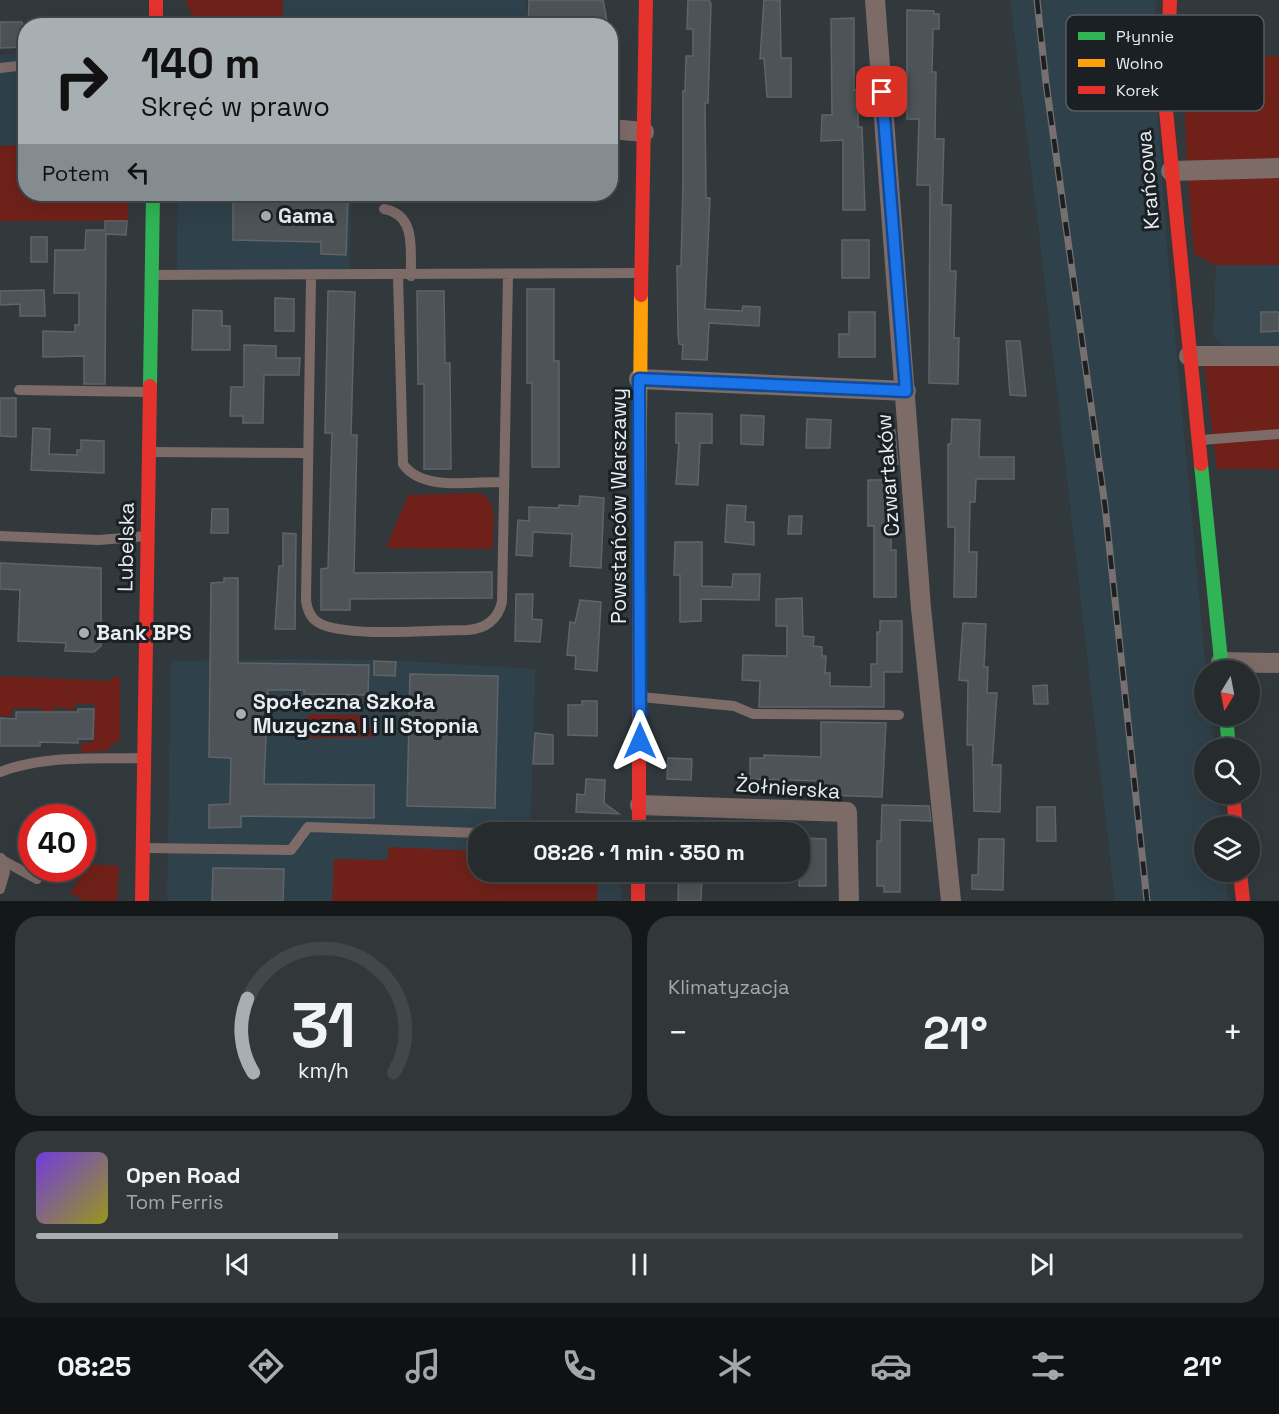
<!DOCTYPE html>
<html lang="pl">
<head>
<meta charset="utf-8">
<style>
  body { margin:0; font-family:"Space Grotesk",sans-serif; background:#323739; color:#f1f3f6; height:100vh; display:flex; flex-direction:column; font-size:22px; white-space:nowrap }
  * { box-sizing:border-box; margin:0 }
  p { font-size:20px; color:#a4a7aa }
  .icon { flex:none; width:33px; height:33px; fill:none; stroke:currentColor; stroke-width:2; stroke-linecap:round; stroke-linejoin:round }
  .map { position:relative; height:901px; overflow:hidden }
  .details { display:flex; flex-direction:column; gap:15px; padding:15px; background:#151819; flex:1 }
  .details>* { flex:none }
  .top-card { position:absolute; left:18px; top:18px; width:600px; height:183px; border-radius:24px; box-shadow:0 6px 24px #0002,0 0 0 2px #424749; background:#a7afb3; color:#111; overflow:hidden }
  .needle { width:39px; rotate:190deg }
  .fabs { position:absolute; left:1194px; top:660px; display:grid; gap:12px }
  .fabs a { display:grid; place-items:center; width:66px; height:66px; border-radius:50%; background:#262b2d; box-shadow:0 6px 24px #0002,0 0 0 2px #424749; font-size:30px }
  .speed { position:absolute; left:18px; top:804px; display:flex; gap:12px; font-size:30px; font-weight:700; text-align:center }
  .speed>* { display:grid; place-content:center; width:78px; height:78px; border-radius:50%; background:#262b2d; box-shadow:0 6px 24px #0002,0 0 0 2px #424749; line-height:1 }
  .speed .limit { border:9px solid #d22; background:#fff; color:#111 }
  .pin { position:absolute; display:grid; place-items:center; width:51px; height:51px; color:#fff; margin:-26px; border-radius:12px; box-shadow:0 3px 9px #0006 }
  .me { position:absolute; width:66px; margin:-33px; rotate:0deg; stroke-linejoin:round; filter:drop-shadow(0 0 4px #0008) }
  .turn { display:flex; align-items:center; gap:21px; height:126px; padding:0 24px; font-size:27px }
  .turn .icon { width:78px; height:78px; stroke-width:2.5 }
  .turn b { display:block; font-size:42px; line-height:51px }
  .then { display:flex; align-items:center; height:57px; padding:0 24px; background:#0003; gap:12px; font-size:22px }
  .big { font-size:45px; font-weight:600; line-height:1.1 }
  .details .tile { flex:1; display:flex; flex-direction:column; justify-content:center; gap:9px; min-width:0; padding:0 21px; border-radius:24px; background:#323739 }
  .details .dial { align-items:center; gap:0 }
  .dial svg { height:156px; overflow:visible; fill:none; stroke:#424749; stroke-width:7; stroke-linecap:round; text-anchor:middle }
  .dial text { fill:#f1f3f6; stroke:none }
  .song { display:flex; align-items:center; gap:18px }
  .cover { width:72px; height:72px; border-radius:9px; background:linear-gradient(135deg,hsl(260 70% 55%),hsl(60 70% 35%)) }
  .played { height:6px; border-radius:3px; background:linear-gradient(90deg,#a7afb3 25%,#424749 25%) }
  .keys { display:flex; justify-content:space-around; direction:ltr }
  .heat { display:flex; justify-content:space-between; align-items:center; font-size:33px; direction:ltr }
  .details .tiles { flex:1; display:grid; gap:15px; grid-template-columns:1fr 1fr }
  .tile:last-child { grid-column:span 2 }
  .trip { position:absolute; left:468px; top:822px; width:342px; height:60px; border-radius:24px; background:#262b2d; box-shadow:0 6px 24px #0002,0 0 0 2px #424749; font-weight:600; line-height:60px; text-align:center }
  .tabs { display:flex; height:96px; justify-content:space-around; align-items:center; background:#0f1112; color:#a4a7aa }
  .tabs .icon { width:42px; height:42px }
  .tabs .on { color:#a7afb3 }
  .tabs b { font-size:27px; color:#f1f3f6 }
  .map>svg:first-child { display:block }
</style>
</head>
<body>
<div class="map">
<svg width="1279" height="901" viewBox="0 0 1279 901">
  <rect width="100%" height="100%" fill="#32393c"/>
  <path fill="#2f414b" d="M 283,0 L 526,0 L 526,25 L 282,26 Z
    M 1010,0 L 1156,0 L 1153,51 L 1169,272 L 1206,670 L 1204,716 L 1211,716 L 1214,748 L 1204,748 L 1204,794 L 1218,794 L 1221,826 L 1204,826 L 1204,872 L 1225,872 L 1228,901 L 1115,901 L 1040,241 Z
    M 25,53 L 26,194 L 129,194 L 128,221 L 0,221 L 0,55 Z
    M 178,194 L 352,194 L 349,271 L 177,271 Z
    M 1216,265 L 1279,265 L 1279,349 L 1226,348 L 1213,336 Z
    M 294,659 L 403,661 L 535,669 L 531,822 L 619,826 L 620,832 L 478,832 L 478,872 L 622,872 L 621,901 L 167,901 L 171,661 Z"/>
  <path fill="#6f2119" d="M 185,0 L 283,0 L 282,25 L 191,25 L 191,11 Z
    M 1279,56 L 1279,160 L 1187,161 L 1182,58 Z
    M 21,74 L 26,74 L 26,194 L 129,194 L 128,221 L 0,221 L 0,146 L 21,145 Z
    M 1279,176 L 1279,265 L 1216,265 L 1194,254 L 1188,177 Z
    M 1279,363 L 1279,469 L 1217,469 L 1204,364 Z
    M 480,493 C 500,502 492,531 493,549 L 386,548 L 408,495 Z
    M 0,676 L 112,681 L 112,677 L 120,677 L 120,739 L 117,743 L 110,744 L 110,750 L 82,753 L 80,745 L 94,741 L 95,705 L 76,703 L 74,710 L 53,707 L 53,711 L 42,712 L 42,708 L 13,708 L 11,716 L 0,716 Z
    M 310,714 L 366,715 L 373,737 L 310,738 L 306,734 L 306,719 Z
    M 389,847 L 478,851 L 478,872 L 598,872 L 597,901 L 332,901 L 334,859 L 387,860 Z
    M 88,864 L 119,866 L 117,901 L 84,901 L 70,893 Z"/>
  <path fill="#4d5356" stroke="#5f6468" stroke-width="1.5" d="M 529,0 L 603,0 L 608,26 L 528,26 Z
    M 688,0 L 709,0 L 711,4 L 708,103 L 705,103 L 706,198 L 710,198 L 705,309 L 742,311 L 743,306 L 760,307 L 759,326 L 709,323 L 707,360 L 682,359 L 683,345 L 679,344 L 678,333 L 677,266 L 681,266 L 683,184 L 683,91 L 685,91 L 686,56 L 693,56 L 693,29 L 687,29 Z
    M 764,0 L 780,0 L 781,58 L 791,58 L 791,97 L 767,97 L 764,58 L 760,59 Z
    M 907,10 L 934,11 L 934,14 L 939,14 L 939,29 L 933,29 L 932,72 L 936,72 L 935,139 L 944,139 L 942,205 L 951,205 L 950,271 L 956,271 L 954,338 L 959,338 L 958,384 L 929,383 L 930,185 L 917,185 L 919,119 L 907,119 Z
    M 854,18 L 854,90 L 858,90 L 858,127 L 862,127 L 865,210 L 843,210 L 843,140 L 821,141 L 822,115 L 832,115 L 831,19 Z
    M 0,22 L 22,22 L 23,25 L 26,25 L 26,47 L 0,48 Z
    M 233,194 L 348,194 L 346,255 L 321,254 L 321,242 L 233,240 Z
    M 105,221 L 127,221 L 126,235 L 106,234 L 105,384 L 84,384 L 84,356 L 43,357 L 43,331 L 75,332 L 75,325 L 79,325 L 79,293 L 54,293 L 55,250 L 85,250 L 86,230 L 105,230 Z
    M 31,237 L 47,237 L 47,262 L 31,262 Z
    M 842,240 L 869,240 L 869,278 L 842,278 Z
    M 527,289 L 554,289 L 554,361 L 559,361 L 559,467 L 532,467 L 532,383 L 527,383 Z
    M 44,290 L 45,316 L 20,316 L 20,304 L 0,305 L 0,291 Z
    M 328,291 L 355,292 L 351,435 L 357,435 L 354,573 L 492,572 L 492,598 L 350,599 L 350,610 L 321,610 L 321,569 L 328,568 L 332,433 L 325,433 Z
    M 417,291 L 444,291 L 445,363 L 450,363 L 451,469 L 424,469 L 424,384 L 418,384 Z
    M 275,298 L 294,299 L 294,331 L 275,331 Z
    M 193,310 L 222,311 L 222,326 L 230,326 L 230,350 L 192,350 Z
    M 849,312 L 875,312 L 875,357 L 839,357 L 839,334 L 849,334 Z
    M 1261,312 L 1279,312 L 1279,331 L 1261,332 Z
    M 1006,341 L 1020,341 L 1026,396 L 1010,395 Z
    M 244,345 L 276,346 L 276,358 L 300,358 L 299,375 L 264,375 L 263,423 L 243,423 L 243,416 L 230,416 L 231,387 L 244,387 Z
    M 0,398 L 16,398 L 16,437 L 0,436 Z
    M 676,413 L 712,414 L 712,443 L 700,443 L 698,485 L 676,484 L 679,443 L 676,443 Z
    M 741,415 L 764,416 L 763,445 L 741,444 Z
    M 807,419 L 831,420 L 830,448 L 806,448 Z
    M 952,419 L 980,420 L 979,457 L 1014,457 L 1014,479 L 976,479 L 975,502 L 970,502 L 969,552 L 977,552 L 976,597 L 954,597 L 955,527 L 948,527 L 948,444 L 951,444 Z
    M 33,428 L 50,429 L 49,454 L 77,455 L 77,450 L 81,450 L 81,440 L 104,441 L 104,473 L 31,470 Z
    M 895,430 L 898,464 L 885,464 L 886,431 Z
    M 868,480 L 891,480 L 891,550 L 896,550 L 896,597 L 874,597 L 874,526 L 868,526 Z
    M 580,496 L 604,498 L 601,568 L 570,566 L 572,534 L 533,532 L 532,556 L 516,555 L 518,520 L 529,521 L 529,507 L 559,508 L 559,505 L 579,506 Z
    M 727,505 L 746,506 L 745,522 L 754,522 L 754,545 L 725,542 Z
    M 212,509 L 228,509 L 228,533 L 211,533 Z
    M 789,516 L 802,516 L 801,534 L 788,534 Z
    M 283,533 L 296,534 L 295,629 L 275,629 L 279,566 L 283,566 Z
    M 675,542 L 702,542 L 702,586 L 732,587 L 733,574 L 760,574 L 759,600 L 701,599 L 701,621 L 680,622 L 680,575 L 674,575 Z
    M 0,563 L 101,568 L 101,646 L 94,652 L 65,651 L 66,643 L 18,641 L 20,590 L 0,589 Z
    M 224,578 L 238,578 L 238,663 L 369,665 L 368,695 L 304,694 L 304,690 L 268,690 L 264,784 L 374,785 L 374,818 L 241,816 L 241,827 L 209,828 L 209,805 L 230,804 L 231,758 L 209,757 L 211,583 L 224,582 Z
    M 516,594 L 533,594 L 532,619 L 542,620 L 540,642 L 515,641 Z
    M 802,598 L 803,636 L 814,637 L 813,646 L 822,647 L 822,656 L 826,656 L 825,673 L 830,673 L 830,686 L 871,687 L 871,664 L 877,664 L 877,632 L 880,632 L 880,621 L 902,621 L 902,672 L 884,672 L 884,707 L 759,707 L 760,681 L 742,680 L 743,655 L 787,656 L 787,626 L 776,626 L 776,599 Z
    M 580,600 L 601,602 L 597,671 L 575,669 L 576,656 L 567,655 L 570,622 L 575,623 Z
    M 963,623 L 986,624 L 984,667 L 988,667 L 987,693 L 997,693 L 992,765 L 1001,765 L 1000,812 L 974,811 L 973,745 L 967,745 L 968,681 L 959,680 Z
    M 374,661 L 396,662 L 395,676 L 374,675 Z
    M 410,674 L 498,676 L 495,808 L 407,806 Z
    M 1047,685 L 1048,704 L 1034,704 L 1033,686 Z
    M 582,701 L 597,701 L 597,736 L 568,735 L 568,705 L 582,705 Z
    M 78,709 L 94,709 L 93,739 L 78,739 L 78,743 L 40,742 L 40,746 L 0,746 L 0,718 L 16,719 L 16,712 L 78,712 Z
    M 821,722 L 886,723 L 882,797 L 823,795 L 824,781 L 750,779 L 750,758 L 764,758 L 764,755 L 821,757 Z
    M 535,733 L 553,735 L 553,764 L 533,764 Z
    M 668,758 L 692,759 L 691,780 L 667,779 Z
    M 586,779 L 605,780 L 604,803 L 619,814 L 576,812 L 577,794 L 585,795 Z
    M 882,805 L 929,806 L 931,821 L 900,820 L 900,892 L 884,892 L 884,886 L 877,886 L 877,841 L 881,841 Z
    M 1037,807 L 1055,807 L 1056,841 L 1037,841 Z
    M 804,838 L 826,839 L 826,886 L 799,886 L 800,870 L 804,870 Z
    M 979,839 L 1004,839 L 1003,890 L 972,889 L 972,875 L 978,875 Z
    M 213,868 L 284,869 L 283,901 L 212,901 Z
    M 679,872 L 702,872 L 701,901 L 678,901 Z"/>
  <g fill="none" stroke-linecap="round" stroke-linejoin="round">
    <path stroke="#7d6b68" stroke-width="10" d="M 0,68 L 26,65
      M 384,209 C 417,215 410,250 411,276
      M 152,275 L 640,273
      M 398,276 L 403,464 C 422,492 473,481 503,482
      M 311,277 L 306,600 C 307,609 310,618 319,623 C 346,638 434,630 467,630 C 486,629 498,619 502,602 L 508,275
      M 19,390 L 148,392
      M 1201,440 L 1279,434
      M 151,452 L 307,453
      M 0,536 L 99,540 L 147,536
      M 641,697 L 734,706 L 753,714 L 899,715
      M 0,772 C 43,755 96,759 142,758
      M 145,848 L 291,850 L 308,827 L 478,833
      M 2,860 L 37,879
      M 0,889 L 5,872 L 1,858"/>
    <path stroke="#7d6b68" stroke-width="20" d="M 875,0 L 921,608 L 951,901
      M 610,129 L 644,132
      M 1171,171 L 1279,168
      M 1189,356 L 1279,356
      M 639,379 L 906,391
      M 1221,662 L 1279,663
      M 640,805 L 847,812 L 849,901"/>
    <path stroke="#30b455" stroke-width="14" d="M 150,386 L 153,194
      M 1201,464 L 1222,670
      M 1226,716 L 1229,748"/>
    <path stroke="#ff9f0a" stroke-width="14" d="M 639,539 L 641,295"/>
    <path stroke="#e5322d" stroke-width="14" d="M 156,0 L 156,26
      M 1170,0 L 1166,110 L 1201,464
      M 641,295 L 646,0
      M 639,539 L 639,832
      M 1233,794 L 1236,826
      M 638,872 L 638,901
      M 1240,872 L 1243,901
      M 142,901 L 150,386"/>
    <defs>
      <path id="rail" d="M 1037,0 L 1046,83 L 1105,506 L 1147,901"/>
    </defs>
    <use href="#rail" stroke="#77706f" stroke-width="7"/>
    <use href="#rail" stroke="#1a2023" stroke-width="4.5" stroke-dasharray="14" stroke-linecap="butt"/>
  </g>
  <g fill="none" stroke-linecap="round" stroke-linejoin="round">
    <defs>
      <path id="route" d="M 640,741 L 639,379 L 906,391 L 882,92"/>
    </defs>
    <use href="#route" stroke="#114b97" stroke-width="15"/>
    <use href="#route" stroke="#1a73e8" stroke-width="10"/>
  </g>
  <g fill="#a7afb3" stroke="#1a2023" stroke-width="2">
    <circle cx="266" cy="216" r="6"/>
    <circle cx="84" cy="633" r="6"/>
    <circle cx="241" cy="714" r="6"/>
  </g>
  <g text-anchor="middle" stroke-width="6" stroke-linejoin="round" paint-order="stroke">
    <g font-size="21" fill="#e6eef3" stroke="#1a2023">
      <text transform="translate(1148 180) rotate(-95)" y="7">Krańcowa</text>
      <text transform="translate(888 475) rotate(-94)" y="7">Czwartaków</text>
      <text transform="translate(619 506) rotate(-90)" y="7">Powstańców Warszawy</text>
      <text transform="translate(126 547) rotate(-89)" y="7">Lubelska</text>
      <text transform="translate(788 788) rotate(4)" y="7">Żołnierska</text>
    </g>
    <g font-size="21" font-weight="bold" fill="#e6eef3" stroke="#1a2023" text-anchor="start">
      <text x="278" y="223">Gama</text>
      <text x="96" y="640">Bank BPS</text>
      <text x="253" y="709">Społeczna Szkoła<tspan x="253" dy="24">Muzyczna I i II Stopnia</tspan></text>
    </g>
  </g>
  <rect x="1066" y="15" width="198" height="96" rx="9" fill="#1a2023" stroke="#575e61" stroke-width="1.5"/>
  <rect x="1078" y="32" width="27" height="8" fill="#30b455"/>
  <rect x="1078" y="59" width="27" height="8" fill="#ff9f0a"/>
  <rect x="1078" y="86" width="27" height="8" fill="#e5322d"/>
  <g font-size="16" fill="#e6eef3">
    <text x="1116" y="42">Płynnie</text>
    <text x="1116" y="69">Wolno</text>
    <text x="1116" y="96">Korek</text>
  </g>
</svg>
<div class="fabs">
<a><svg class="needle" viewBox="-14 -14 28 28"><path d="M0-13l5 13h-10z" fill="#e53935"/><path d="M0 13l5-13h-10z" fill="#a4a7aa"/></svg></a>
<a><svg class="icon" aria-label="search" viewBox="0 0 24 24"><circle cx="10" cy="10" r="6"/><path d="M15 15l6 6"/></svg></a>
<a><svg class="icon" aria-label="layers" viewBox="0 0 24 24"><path d="M12 4l9 5-9 5-9-5zM3 14l9 5 9-5"/></svg></a>
</div>
<div class="speed"><div class="limit">40</div></div>
<div class="pin" style="left:882px;top:92px;background:#d93025"><svg class="icon" aria-label="arrive" viewBox="0 0 24 24"><path d="M6 21V4h12l-3 4 3 4H6"/></svg></div>
<svg class="me" style="left:640px;top:741px" viewBox="-20 -20 40 40"><path d="M0-17L14 15 0 8-14 15z" fill="#1a73e8" stroke="#fff" stroke-width="4"/></svg>
<div class="trip">08:26 · 1 min · 350 m</div>
<div class="top-card">
<div class="turn"><svg class="icon" aria-label="right" viewBox="0 0 24 24"><path d="M7 20v-9h11M14 6l5 5-5 5"/></svg><div><b>140 m</b>Skręć w prawo</div></div>
<div class="then">Potem<svg class="icon" aria-label="left" viewBox="0 0 24 24"><path d="M17 20v-9H6M10 6l-5 5 5 5"/></svg></div>
</div>
</div>
<section class="details">
<div class="tiles">
<div class="tile dial"><svg viewBox="0 0 100 80">
<path d="M14 69A42 42 0 1 1 86 69"/>
<path d="M14 69A42 42 0 0 1 11 31" stroke="#a7afb3"/>
<text x="50" y="56" font-size="32" font-weight="700">31</text>
<text x="50" y="72" font-size="11">km/h</text>
</svg></div>
<div class="tile"><p>Klimatyzacja</p>
<div class="heat"><a>−</a><b class="big">21°</b><a>+</a></div>
</div>
<div class="tile">
<div class="song"><i class="cover"></i><div><b>Open Road</b><p>Tom Ferris</p></div></div>
<div class="played"></div>
<div class="keys"><svg class="icon" aria-label="previous" viewBox="0 0 24 24"><path d="M18 5L8 12l10 7zM5 5v14"/></svg><svg class="icon" aria-label="pause" viewBox="0 0 24 24"><path d="M8 5v14M16 5v14"/></svg><svg class="icon" aria-label="next" viewBox="0 0 24 24"><path d="M6 5l10 7-10 7zM19 5v14"/></svg></div>
</div>
</div>
</section>
<nav class="tabs">
<b>08:25</b>
<svg class="icon on" aria-label="directions" viewBox="0 0 24 24"><path d="M12 3l9 9-9 9-9-9zM9 14v-3h6M13 9l2 2-2 2"/></svg>
<svg class="icon" aria-label="music" viewBox="0 0 24 24"><path d="M9 18V5l10-2v13"/><circle cx="6" cy="18" r="3"/><circle cx="16" cy="16" r="3"/></svg>
<svg class="icon" aria-label="phone" viewBox="0 0 24 24"><path d="M5 4h4l2 5-3 2q2 4 5 5l2-3 5 2v4C11 20 4 13 5 4z"/></svg>
<svg class="icon" aria-label="climate" viewBox="0 0 24 24"><path d="M12 3v18M4 7l16 10M4 17L20 7"/></svg>
<svg class="icon" aria-label="car" viewBox="0 0 24 24"><path d="M5 17H2v-5l4-1 3-4h7l3 4 3 1v5h-3M9 17h6M6 11h13"/><circle cx="7" cy="17" r="2"/><circle cx="17" cy="17" r="2"/></svg>
<svg class="icon" aria-label="filters" viewBox="0 0 24 24"><path d="M4 7h16M4 17h16"/><circle cx="9" cy="7" r="2"/><circle cx="15" cy="17" r="2"/></svg>
<b>21°</b>
</nav>
</body>
</html>
